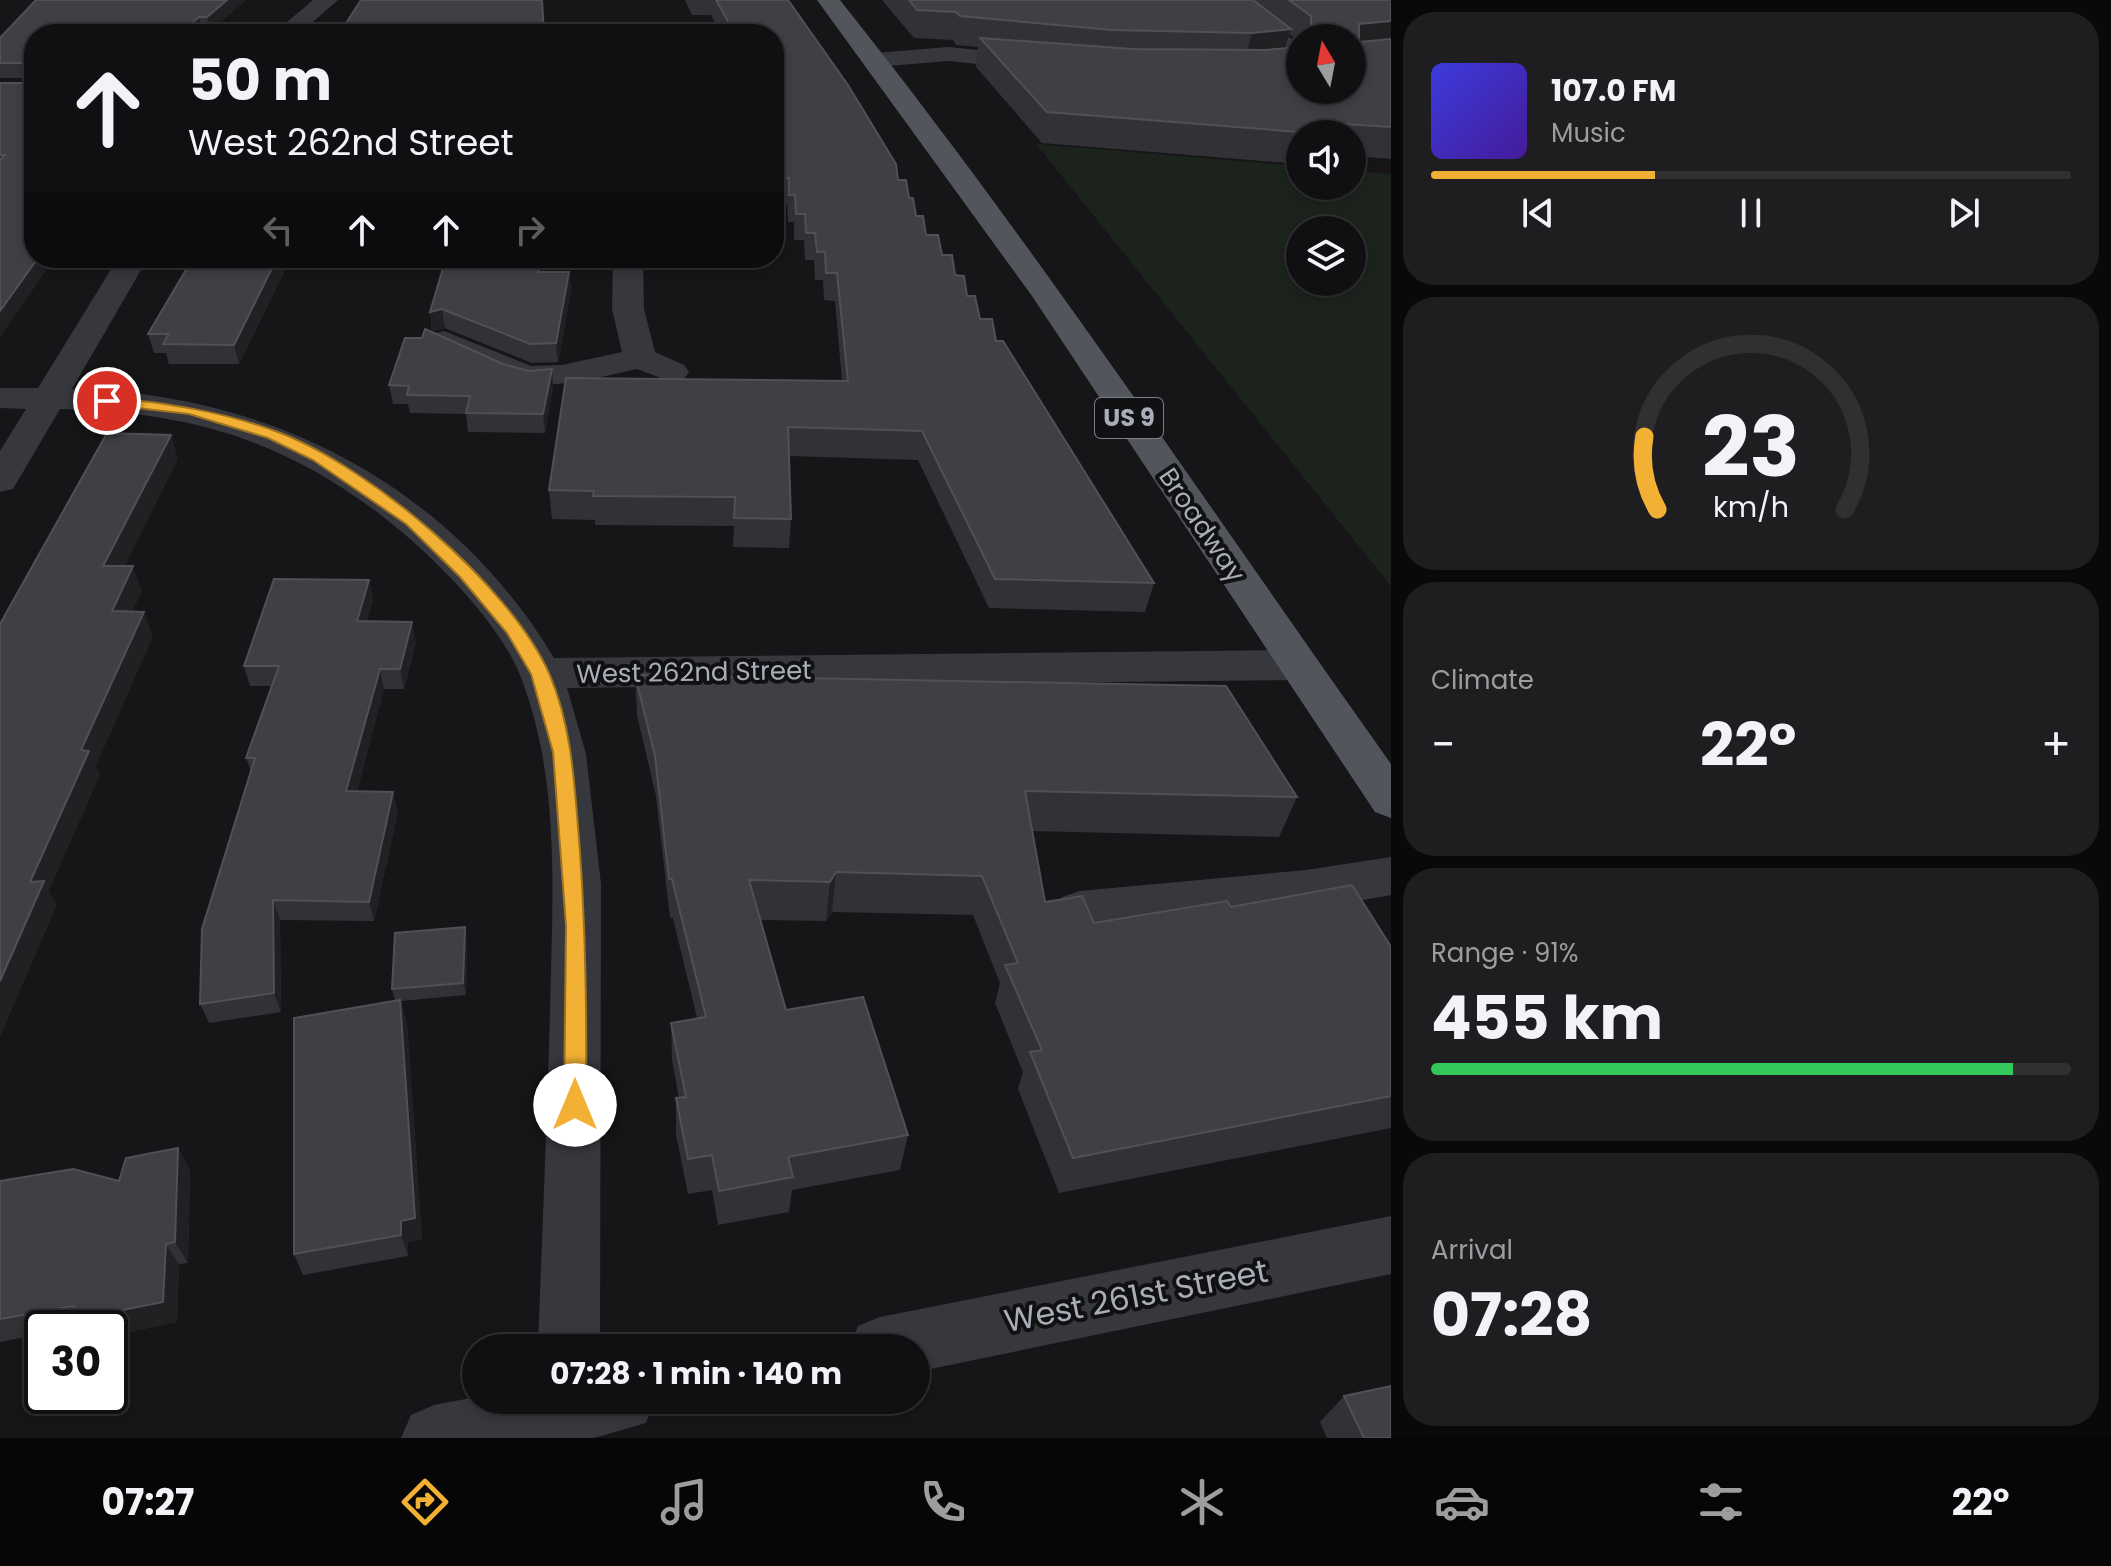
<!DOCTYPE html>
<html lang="en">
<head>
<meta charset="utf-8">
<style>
  body { margin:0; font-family:Poppins,sans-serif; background:#1e1e20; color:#f1f3f6; height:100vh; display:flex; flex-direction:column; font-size:30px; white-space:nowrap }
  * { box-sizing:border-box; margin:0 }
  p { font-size:26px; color:#9c9d9f }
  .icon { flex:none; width:44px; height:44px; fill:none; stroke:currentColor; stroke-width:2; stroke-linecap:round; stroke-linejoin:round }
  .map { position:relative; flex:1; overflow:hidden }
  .details { display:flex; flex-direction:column; gap:12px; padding:12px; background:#09090a; width:720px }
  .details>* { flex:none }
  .guide { position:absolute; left:24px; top:24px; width:760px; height:244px; border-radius:32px; box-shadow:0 4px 12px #0003,0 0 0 2px #303032; background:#101012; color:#f1f3f6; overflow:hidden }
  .needle { width:52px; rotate:350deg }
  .controls { position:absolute; left:1286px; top:24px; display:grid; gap:16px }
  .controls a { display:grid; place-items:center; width:80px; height:80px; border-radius:50%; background:#101012; box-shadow:0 4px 12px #0003,0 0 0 2px #303032; font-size:40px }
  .speed { position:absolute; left:24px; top:1310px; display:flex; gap:16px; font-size:40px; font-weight:700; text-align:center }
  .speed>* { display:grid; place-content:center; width:104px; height:104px; border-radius:50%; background:#101012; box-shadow:0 4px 12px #0003,0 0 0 2px #303032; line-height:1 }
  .speed .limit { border:4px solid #111; border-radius:12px; background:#fff; color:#111 }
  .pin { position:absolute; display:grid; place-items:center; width:68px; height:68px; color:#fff; margin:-34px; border:4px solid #fff; border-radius:50%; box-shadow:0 2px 8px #0007 }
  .me { position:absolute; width:88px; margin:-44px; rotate:0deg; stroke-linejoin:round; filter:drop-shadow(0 0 6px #0008) }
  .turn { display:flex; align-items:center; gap:28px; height:168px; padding:0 32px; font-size:36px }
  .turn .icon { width:104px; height:104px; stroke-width:2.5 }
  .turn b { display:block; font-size:56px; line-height:68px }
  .lanes { display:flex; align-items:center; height:76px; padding:0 32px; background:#0003; justify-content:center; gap:40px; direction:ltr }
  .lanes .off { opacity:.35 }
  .big { font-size:60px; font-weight:700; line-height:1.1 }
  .details .widget { flex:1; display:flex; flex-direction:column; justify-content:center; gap:12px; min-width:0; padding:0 28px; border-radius:32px; background:#1e1e20 }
  .details .dial { align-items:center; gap:0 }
  .dial svg { height:208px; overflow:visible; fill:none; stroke:#303032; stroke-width:7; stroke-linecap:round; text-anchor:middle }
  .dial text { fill:#f1f3f6; stroke:none }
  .song { display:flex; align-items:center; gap:24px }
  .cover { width:96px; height:96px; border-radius:12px; background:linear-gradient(135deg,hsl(240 70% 55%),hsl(260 70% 35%)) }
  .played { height:8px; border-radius:4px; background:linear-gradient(90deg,#f2b134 35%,#303032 35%) }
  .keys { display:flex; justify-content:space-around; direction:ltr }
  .heat { display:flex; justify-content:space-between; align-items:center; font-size:44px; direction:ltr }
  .charge { height:12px; border-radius:6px; background:linear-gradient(90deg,#34c759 91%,#303032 0) }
  .trip { position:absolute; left:462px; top:1334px; width:468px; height:80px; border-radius:40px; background:#101012; box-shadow:0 4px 12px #0003,0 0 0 2px #303032; font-weight:700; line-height:80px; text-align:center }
  .menu { display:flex; height:128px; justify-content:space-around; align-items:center; background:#060607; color:#9c9d9f }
  .menu .icon { width:56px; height:56px }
  .menu .active { color:#f2b134 }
  .menu b { font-size:36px; color:#f1f3f6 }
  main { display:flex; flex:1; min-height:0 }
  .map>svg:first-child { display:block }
</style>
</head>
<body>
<main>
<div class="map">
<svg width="1391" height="1438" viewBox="0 0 1391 1438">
  <rect width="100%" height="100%" fill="#161618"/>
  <path fill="#1c231d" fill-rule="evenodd" d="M 1036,144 L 1300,166 L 1300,186 L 1352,186 L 1352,171 L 1391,174 L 1391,586 ZM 1300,230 L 1352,230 L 1352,282 L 1300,282 Z"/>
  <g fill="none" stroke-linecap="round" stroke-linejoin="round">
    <path fill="#37383d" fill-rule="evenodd" d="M 313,0 L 338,0 L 299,34 L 273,34 Z
      M 1214,0 L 1240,0 L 1300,45 L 1300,63 L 1291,61 Z
      M 948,47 L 1038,56 L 1050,63 L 1038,70 L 948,61 L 876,67 L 864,60 L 876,53 Z
      M 118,258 L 148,258 L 72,389 C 270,393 450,485 554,658 L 1298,650 L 1313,655 L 1319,665 L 1313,675 L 1298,680 L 567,688 L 586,754 L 601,884 L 600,1348 L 538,1348 C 542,1236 547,1125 550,1013 C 552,902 562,781 520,675 C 496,616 424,547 373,509 C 274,436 182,412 60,409 L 13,489 L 0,492 L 0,451 L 26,409 L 0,408 L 0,388 L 38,388 Z
      M 613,258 L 643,258 L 644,309 L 655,352 L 684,365 L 689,372 L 684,379 L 672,382 L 637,369 L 579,382 L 531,386 L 506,380 L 432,348 L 428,341 L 432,334 L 444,331 L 531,366 L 562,365 L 622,352 L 612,309 Z
      M 1391,857 L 1391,895 L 1306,910 L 1080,931 L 1062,925 L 1055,911 L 1062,897 L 1080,891 L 1306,870 Z
      M 1391,1216 L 1391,1274 L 916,1372 L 916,1348 L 849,1348 L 858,1326 L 880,1317 Z
      M 476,1397 L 476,1400 L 655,1400 L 646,1423 L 594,1438 L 401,1438 L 411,1415 L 434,1405 Z"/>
    <path fill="#53555c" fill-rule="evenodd" d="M 817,0 L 840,0 C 1036,246 1209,508 1391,764 L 1391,818 L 1375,812 L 1032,296 Z"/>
  </g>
  <path fill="#323236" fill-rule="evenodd" d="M 246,0 L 210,31 L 34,34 L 34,258 L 0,337 L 0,83 L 31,83 L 31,78 L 0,78 L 0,38 Z
    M 685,0 L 788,0 L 898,180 L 926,235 L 955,275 L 980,319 L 996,341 L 1154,583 L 1145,612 L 989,608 L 918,460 L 789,456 L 791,519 L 789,548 L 733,547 L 734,526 L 595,525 L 595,520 L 552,519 L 549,490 L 842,381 L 835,301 L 824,300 L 823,280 L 815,280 L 814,260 L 805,260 L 804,240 L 794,240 L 794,222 L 788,222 L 787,204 L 781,204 L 779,135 L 774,125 L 774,34 L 721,34 L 711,15 L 692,15 Z
    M 882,0 L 1391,0 L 1391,159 L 1352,156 L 1352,134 L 1300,134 L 1300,164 L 1042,143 L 976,67 L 978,47 L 956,45 L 953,40 L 914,38 ZM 1289,34 L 1300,43 L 1300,38 L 1352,38 L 1300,90 L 1285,48 Z
    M 291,258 L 239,364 L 169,364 L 166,353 L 154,353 L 148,334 Z
    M 544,272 L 569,272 L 571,291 L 558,362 L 532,363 L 445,328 L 432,331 L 430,312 Z
    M 503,364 L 529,371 L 552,369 L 553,387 L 545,433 L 468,432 L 466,414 L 410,413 L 408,404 L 393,404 L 389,385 Z
    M 369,580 L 373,600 L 367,621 L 416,642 L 404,689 L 384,689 L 357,791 L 398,812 L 374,921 L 280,920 L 281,1012 L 209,1023 L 200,1004 L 251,771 L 246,758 L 272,686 L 250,686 L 244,666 Z
    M 635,675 L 1297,797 L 1279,837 L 1032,831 L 1045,902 L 1094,923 L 1231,907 L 1391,947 L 1391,1128 L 1059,1193 L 1018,1089 L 1023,1072 L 995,1003 L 1000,983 L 973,915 L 832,912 L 826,921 L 760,920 L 786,1010 L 908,1135 L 900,1170 L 792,1190 L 789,1212 L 718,1225 L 712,1190 L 688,1194 L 676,1135 L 676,1098 L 679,1098 L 672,1060 L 671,1023 L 697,1018 L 673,918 L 670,918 L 656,796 L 637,715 Z
    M 467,940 L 466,995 L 401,1001 L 407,1024 L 422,1239 L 408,1242 L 408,1256 L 303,1275 L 294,1254 L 395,1001 L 392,989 Z
    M 178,1148 L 190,1170 L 188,1263 L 179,1264 L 177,1322 L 110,1336 L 110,1328 L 42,1328 L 42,1334 L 0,1342 L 0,1181 L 119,1181 Z
    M 1344,1396 L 1391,1438 L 1327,1438 L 1320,1422 Z"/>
  <path fill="#212124" d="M 227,0 L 246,0 L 210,31 L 207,17 Z
    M 199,17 L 202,31 L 198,34 L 178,34 Z
    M 1391,21 L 1391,49 L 1352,53 L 1359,24 Z
    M 1291,29 L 1282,58 L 1244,62 L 1252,33 Z
    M 38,258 L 55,258 L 0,337 L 0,311 Z
    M 277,258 L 291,258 L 239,364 L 234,345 Z
    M 541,258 L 547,258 L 540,290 L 538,272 Z
    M 569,272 L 571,291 L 558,362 L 556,343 Z
    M 442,309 L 445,328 L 432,331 L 430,312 Z
    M 552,369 L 553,387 L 545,433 L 543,414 Z
    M 171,435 L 178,459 L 113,590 L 103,566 Z
    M 133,566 L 142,591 L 121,636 L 112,611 Z
    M 369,580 L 373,600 L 362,641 L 357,621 Z
    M 144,612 L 153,637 L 96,766 L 100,775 L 49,891 L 57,905 L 0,1037 L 0,981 L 30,882 L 81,750 Z
    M 412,622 L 416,642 L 404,689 L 400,669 Z
    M 380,669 L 384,689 L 352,811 L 346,791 Z
    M 393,792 L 398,812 L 374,921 L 369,902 Z
    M 836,872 L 832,912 L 826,921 L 830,882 Z
    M 273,900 L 280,920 L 281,1012 L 274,993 Z
    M 465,927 L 467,940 L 466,995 L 463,983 Z
    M 400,1000 L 407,1024 L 422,1239 L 408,1242 L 408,1256 L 401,1235 Z
    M 178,1148 L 190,1170 L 188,1263 L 175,1242 Z
    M 166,1244 L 179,1264 L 177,1322 L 110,1336 L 110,1328 L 79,1328 L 73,1320 Z"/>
  <path fill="#3f3f44" stroke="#4f5156" stroke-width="2" d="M 36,0 L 227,0 L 207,17 L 199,17 L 178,34 L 34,34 L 34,258 L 38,258 L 0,311 L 0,160 L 5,155 L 0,155 L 0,83 L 31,83 L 31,63 L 0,63 L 0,38 Z
    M 361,0 L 542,0 L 544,34 L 339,34 Z
    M 716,0 L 788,0 L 848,85 L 896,164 L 898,180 L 906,180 L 909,198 L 913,198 L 916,216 L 923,216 L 926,235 L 938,235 L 942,255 L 952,255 L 955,275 L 964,276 L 967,296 L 975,296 L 980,319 L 992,319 L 996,341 L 1003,341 L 1154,583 L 995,579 L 922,431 L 788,427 L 791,519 L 734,518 L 735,497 L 593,496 L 594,491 L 549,490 L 566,378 L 848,381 L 837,273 L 826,273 L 825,252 L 817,252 L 815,233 L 806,233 L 805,214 L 796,214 L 795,195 L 789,195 L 789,178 L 782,178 L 780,110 L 774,98 L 774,34 L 735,34 Z
    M 909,0 L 1253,0 L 1291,29 L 1252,33 L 1112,30 L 960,16 L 956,12 L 917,10 Z
    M 1289,0 L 1391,0 L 1391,21 L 1359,24 L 1359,42 L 1391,39 L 1391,127 L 1329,123 L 1335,134 L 1324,134 L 1047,112 L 980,38 L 1132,49 L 1265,50 L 1300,47 L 1300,90 L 1352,90 L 1352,38 L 1311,38 L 1311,16 Z
    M 193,258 L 277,258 L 234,345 L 163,344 L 169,334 L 148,334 Z
    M 446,258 L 541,258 L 538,272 L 569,272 L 556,343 L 530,344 L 442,309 L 430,312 Z
    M 425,329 L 503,364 L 529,371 L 552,369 L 543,414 L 466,413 L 470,396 L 407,395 L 409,386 L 389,385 L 405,338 L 422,338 Z
    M 107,433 L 171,435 L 103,566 L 133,566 L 112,611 L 144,612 L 81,750 L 89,751 L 30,882 L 44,881 L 0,981 L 0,624 Z
    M 274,579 L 369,580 L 357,621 L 412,622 L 400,669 L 380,669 L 346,791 L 393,792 L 369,902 L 273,900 L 274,993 L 200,1004 L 202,929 L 255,758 L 246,758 L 279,666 L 244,666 Z
    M 635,675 L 1226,686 L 1297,797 L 1025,791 L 1045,902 L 1082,896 L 1094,923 L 1227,901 L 1231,907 L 1352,885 L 1391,947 L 1391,1096 L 1073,1158 L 1030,1052 L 1042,1050 L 1005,965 L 1018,963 L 982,876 L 836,872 L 830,882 L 749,880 L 786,1010 L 863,997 L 908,1135 L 788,1157 L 793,1177 L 719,1191 L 712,1155 L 688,1159 L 676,1098 L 686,1097 L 671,1023 L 706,1017 L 672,879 L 669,879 L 655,756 Z
    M 465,927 L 463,983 L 392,989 L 395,933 Z
    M 400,1000 L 415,1218 L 401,1221 L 401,1235 L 294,1254 L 294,1018 Z
    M 178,1148 L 175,1242 L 166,1244 L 163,1302 L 73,1320 L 74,1306 L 0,1319 L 0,1181 L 73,1169 L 119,1181 L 126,1158 Z
    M 1391,1386 L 1391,1438 L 1364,1438 L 1344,1396 Z"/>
  <path fill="#f2b134" stroke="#9d7322" stroke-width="2" d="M 107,397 C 166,403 222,411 278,432 C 369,466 509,584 549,673 C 570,721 574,775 578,827 C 586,920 587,1011 586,1105 L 583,1112 L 575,1115 L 567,1112 L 564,1105 L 566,926 L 553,752 L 531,674 L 507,633 L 460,577 L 406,524 L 313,460 L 268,438 L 189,414 L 102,404 L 102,398 Z"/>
  <g text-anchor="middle" stroke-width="8" stroke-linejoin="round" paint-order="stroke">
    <rect fill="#111113" stroke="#7b7e86" stroke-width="2" x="1095" y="398" width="68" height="40" rx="6"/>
    <g font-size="24" font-weight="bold" fill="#a8adb8">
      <text x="1129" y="426">US 9</text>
    </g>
    <g font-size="26" fill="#a8adb8" stroke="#111113">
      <text transform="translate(1202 525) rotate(56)" y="9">Broadway</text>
      <text transform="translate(694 672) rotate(-1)" y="9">West 262nd Street</text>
    </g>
    <g font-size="32" fill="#a8adb8" stroke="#111113">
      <text transform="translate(1136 1296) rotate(-11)" y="11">West 261st Street</text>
    </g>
  </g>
</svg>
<div class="controls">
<a><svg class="needle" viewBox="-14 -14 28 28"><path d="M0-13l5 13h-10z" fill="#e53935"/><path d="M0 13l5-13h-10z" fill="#9c9d9f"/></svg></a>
<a><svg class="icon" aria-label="sound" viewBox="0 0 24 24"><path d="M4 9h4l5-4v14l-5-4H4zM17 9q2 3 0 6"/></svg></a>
<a><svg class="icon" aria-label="layers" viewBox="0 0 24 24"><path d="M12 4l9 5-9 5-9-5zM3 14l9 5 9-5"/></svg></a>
</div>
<div class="speed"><div class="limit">30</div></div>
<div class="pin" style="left:107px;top:401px;background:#d93025"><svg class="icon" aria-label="arrive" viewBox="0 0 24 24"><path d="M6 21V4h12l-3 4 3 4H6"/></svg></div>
<svg class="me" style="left:575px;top:1105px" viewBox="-20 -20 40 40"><circle r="19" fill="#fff"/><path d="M0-13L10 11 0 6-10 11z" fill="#f2b134"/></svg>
<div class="trip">07:28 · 1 min · 140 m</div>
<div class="guide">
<div class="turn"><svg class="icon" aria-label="ahead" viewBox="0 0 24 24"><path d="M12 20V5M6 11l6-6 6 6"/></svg><div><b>50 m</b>West 262nd Street</div></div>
<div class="lanes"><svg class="icon off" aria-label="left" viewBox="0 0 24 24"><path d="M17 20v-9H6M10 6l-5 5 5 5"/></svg><svg class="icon" aria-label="ahead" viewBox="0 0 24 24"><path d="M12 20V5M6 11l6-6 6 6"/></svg><svg class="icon" aria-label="ahead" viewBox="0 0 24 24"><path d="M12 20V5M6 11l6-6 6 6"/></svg><svg class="icon off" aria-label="right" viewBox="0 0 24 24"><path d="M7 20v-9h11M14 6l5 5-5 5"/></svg></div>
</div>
</div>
<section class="details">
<div class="widget">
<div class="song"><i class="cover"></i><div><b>107.0 FM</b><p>Music</p></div></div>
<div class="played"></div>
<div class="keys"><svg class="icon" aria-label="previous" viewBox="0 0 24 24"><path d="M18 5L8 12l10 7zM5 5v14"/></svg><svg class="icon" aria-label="pause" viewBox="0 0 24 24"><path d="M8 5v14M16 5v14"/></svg><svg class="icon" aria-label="next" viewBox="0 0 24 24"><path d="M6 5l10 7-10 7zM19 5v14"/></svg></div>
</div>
<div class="widget dial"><svg viewBox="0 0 100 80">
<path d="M14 69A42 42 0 1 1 86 69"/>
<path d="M14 69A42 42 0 0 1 9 41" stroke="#f2b134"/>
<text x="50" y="56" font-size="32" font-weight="700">23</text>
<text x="50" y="72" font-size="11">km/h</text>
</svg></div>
<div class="widget"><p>Climate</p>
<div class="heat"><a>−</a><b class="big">22°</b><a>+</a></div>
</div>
<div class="widget"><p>Range · 91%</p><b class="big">455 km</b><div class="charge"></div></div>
<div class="widget"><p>Arrival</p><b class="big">07:28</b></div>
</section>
</main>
<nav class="menu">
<b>07:27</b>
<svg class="icon active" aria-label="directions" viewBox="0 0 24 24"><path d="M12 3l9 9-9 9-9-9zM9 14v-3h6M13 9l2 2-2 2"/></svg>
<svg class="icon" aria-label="music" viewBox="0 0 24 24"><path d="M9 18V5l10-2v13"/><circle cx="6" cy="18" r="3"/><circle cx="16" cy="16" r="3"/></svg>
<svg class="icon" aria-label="phone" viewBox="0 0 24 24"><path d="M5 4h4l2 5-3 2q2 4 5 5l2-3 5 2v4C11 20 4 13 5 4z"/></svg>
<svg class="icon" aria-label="climate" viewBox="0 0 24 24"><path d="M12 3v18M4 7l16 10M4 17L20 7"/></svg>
<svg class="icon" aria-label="car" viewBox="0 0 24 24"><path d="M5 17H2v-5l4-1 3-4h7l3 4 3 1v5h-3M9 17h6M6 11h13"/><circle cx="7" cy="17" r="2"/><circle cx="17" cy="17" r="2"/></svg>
<svg class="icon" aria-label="filters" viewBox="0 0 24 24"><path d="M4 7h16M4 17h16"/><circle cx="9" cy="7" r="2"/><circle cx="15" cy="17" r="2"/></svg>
<b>22°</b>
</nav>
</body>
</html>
